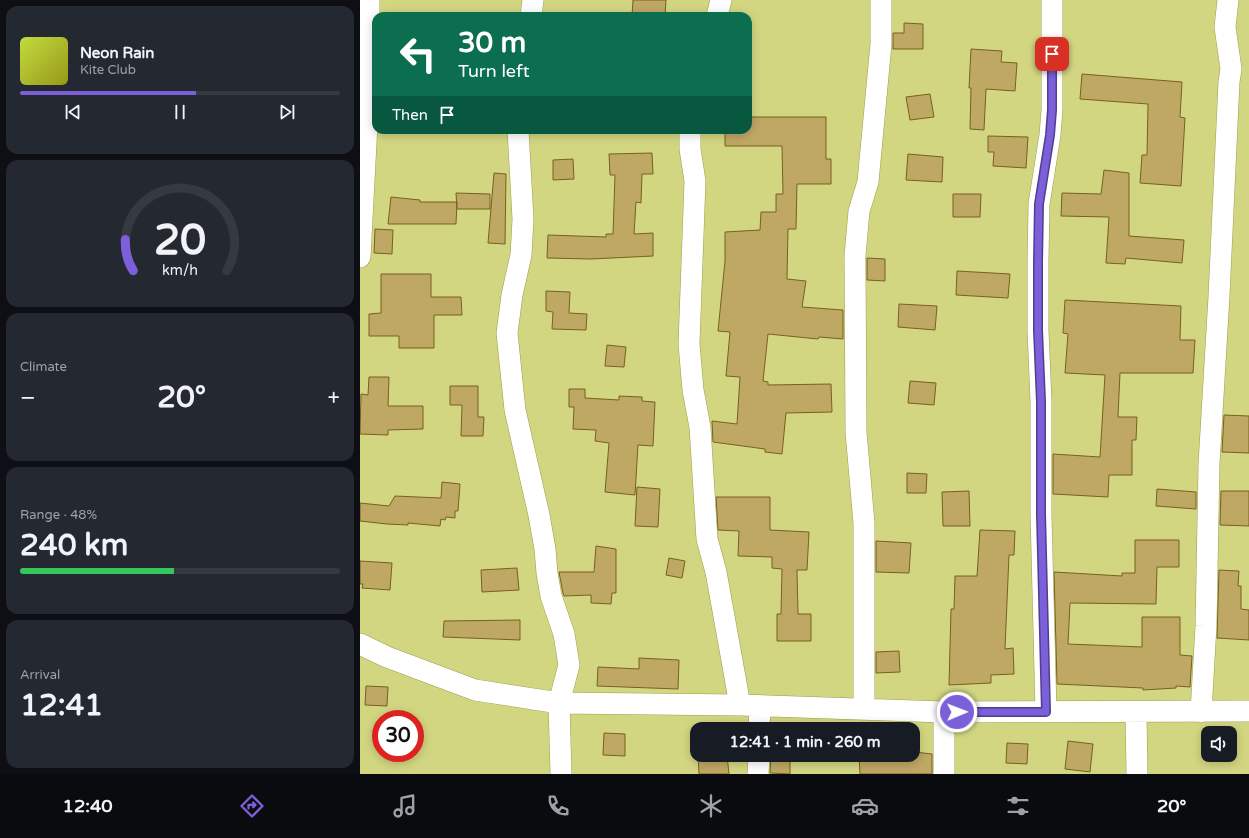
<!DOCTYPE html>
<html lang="en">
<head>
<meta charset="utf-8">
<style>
  body { margin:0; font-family:"Varela Round",sans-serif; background:#242831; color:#f1f3f6; height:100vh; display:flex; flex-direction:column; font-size:15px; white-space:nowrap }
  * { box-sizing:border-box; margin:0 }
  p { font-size:13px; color:#9ea1a6 }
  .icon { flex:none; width:22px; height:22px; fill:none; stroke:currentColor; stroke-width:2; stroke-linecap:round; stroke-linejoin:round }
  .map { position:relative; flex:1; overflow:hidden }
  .drawer { display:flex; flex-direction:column; gap:6px; padding:6px; background:#0d0f14; width:360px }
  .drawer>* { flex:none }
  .hud { position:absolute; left:12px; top:12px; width:380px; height:122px; border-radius:12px; box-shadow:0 2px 10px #0003; background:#0b6e4f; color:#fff; overflow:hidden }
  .tools { position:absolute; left:841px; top:726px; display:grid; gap:8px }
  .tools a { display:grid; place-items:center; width:36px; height:36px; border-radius:8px; background:#171b24; box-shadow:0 2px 10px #0003; font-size:20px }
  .speed { position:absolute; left:12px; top:710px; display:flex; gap:8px; font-size:20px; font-weight:700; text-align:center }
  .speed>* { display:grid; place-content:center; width:52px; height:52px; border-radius:50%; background:#171b24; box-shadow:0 2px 10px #0003; line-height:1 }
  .speed .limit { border:6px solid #d22; background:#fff; color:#111 }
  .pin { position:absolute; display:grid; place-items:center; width:34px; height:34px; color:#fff; margin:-17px; border-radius:8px; box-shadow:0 2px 6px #0006 }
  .me { position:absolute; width:44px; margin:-22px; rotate:89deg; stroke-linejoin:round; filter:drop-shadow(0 0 3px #0008) }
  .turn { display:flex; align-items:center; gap:14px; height:84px; padding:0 20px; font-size:18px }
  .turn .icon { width:52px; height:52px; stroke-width:2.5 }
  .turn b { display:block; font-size:28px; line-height:34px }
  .then { display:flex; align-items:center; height:38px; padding:0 20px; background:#0003; gap:8px; font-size:15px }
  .big { font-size:30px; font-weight:700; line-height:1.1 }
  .drawer .tile { flex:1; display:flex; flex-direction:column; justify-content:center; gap:6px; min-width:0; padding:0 14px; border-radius:12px; background:#242831 }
  .drawer .dial { align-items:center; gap:0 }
  .dial svg { height:104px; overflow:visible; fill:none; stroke:#363941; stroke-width:7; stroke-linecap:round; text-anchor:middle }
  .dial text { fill:#f1f3f6; stroke:none }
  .song { display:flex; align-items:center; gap:12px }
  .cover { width:48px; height:48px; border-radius:6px; background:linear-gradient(135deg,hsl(70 70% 55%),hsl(60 70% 35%)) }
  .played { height:4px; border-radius:2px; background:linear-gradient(90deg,#7b60da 55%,#363941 55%) }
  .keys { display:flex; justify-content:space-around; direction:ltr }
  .heat { display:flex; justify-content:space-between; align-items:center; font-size:22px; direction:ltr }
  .charge { height:6px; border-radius:3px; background:linear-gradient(90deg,#34c759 48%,#363941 0) }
  .trip { position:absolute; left:330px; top:722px; width:230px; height:40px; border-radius:12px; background:#171b24; box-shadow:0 2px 10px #0003; font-weight:700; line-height:40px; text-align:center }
  .tabs { display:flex; height:64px; justify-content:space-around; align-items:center; background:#090b0e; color:#9ea1a6 }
  .tabs .icon { width:28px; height:28px }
  .tabs .selected { color:#7b60da }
  .tabs b { font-size:18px; color:#f1f3f6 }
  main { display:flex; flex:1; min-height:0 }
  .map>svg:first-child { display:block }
</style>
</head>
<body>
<main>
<section class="drawer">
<div class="tile">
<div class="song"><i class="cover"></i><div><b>Neon Rain</b><p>Kite Club</p></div></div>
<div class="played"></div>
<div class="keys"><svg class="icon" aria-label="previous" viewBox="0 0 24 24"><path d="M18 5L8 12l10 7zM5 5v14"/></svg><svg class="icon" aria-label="pause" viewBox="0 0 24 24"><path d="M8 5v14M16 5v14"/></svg><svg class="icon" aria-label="next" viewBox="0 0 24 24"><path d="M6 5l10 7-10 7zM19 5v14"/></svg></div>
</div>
<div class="tile dial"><svg viewBox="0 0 100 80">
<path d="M14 69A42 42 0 1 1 86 69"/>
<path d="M14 69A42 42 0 0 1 8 45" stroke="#7b60da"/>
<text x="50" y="56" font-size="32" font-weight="700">20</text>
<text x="50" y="72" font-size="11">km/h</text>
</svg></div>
<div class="tile"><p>Climate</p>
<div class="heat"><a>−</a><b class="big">20°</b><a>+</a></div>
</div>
<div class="tile"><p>Range · 48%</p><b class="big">240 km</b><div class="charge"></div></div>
<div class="tile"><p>Arrival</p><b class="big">12:41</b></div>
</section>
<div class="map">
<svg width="889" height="774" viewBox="0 0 889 774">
  <rect width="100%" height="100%" fill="#d3d681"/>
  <path fill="#bfa764" stroke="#766121" d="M 273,0 L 306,0 L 305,16 L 272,16 Z
    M 544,23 L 563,24 L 563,49 L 533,49 L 533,33 L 544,33 Z
    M 611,49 L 642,51 L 641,62 L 657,63 L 655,91 L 626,89 L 624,130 L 610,129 L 611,88 L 609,88 Z
    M 722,74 L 822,82 L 820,117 L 825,118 L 821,186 L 780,183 L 782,155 L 787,155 L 788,104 L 720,99 Z
    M 570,94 L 574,117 L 550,120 L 546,97 Z
    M 388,117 L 466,117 L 466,159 L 471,159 L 471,184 L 437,184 L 436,229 L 428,229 L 427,279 L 446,281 L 442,307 L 483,310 L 483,339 L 459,337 L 458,339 L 408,334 L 403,381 L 408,382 L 408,385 L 471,384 L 472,412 L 426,413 L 422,454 L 405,452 L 405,449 L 353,442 L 352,421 L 377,424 L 380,377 L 366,376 L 370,332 L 358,331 L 365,261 L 365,232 L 400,230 L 401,212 L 416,212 L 416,194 L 423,194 L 422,146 L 365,146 L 365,130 L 388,130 Z
    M 628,136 L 668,137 L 666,168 L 633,166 L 634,152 L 628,152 Z
    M 292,153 L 293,174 L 282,174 L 281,203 L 276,202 L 274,234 L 293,233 L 293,256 L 231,259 L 187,258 L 188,235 L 246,237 L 246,234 L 253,234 L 255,175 L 250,175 L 249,154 Z
    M 548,154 L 583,157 L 582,182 L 546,180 Z
    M 213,159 L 214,179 L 193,180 L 193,160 Z
    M 744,170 L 769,173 L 769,236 L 824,240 L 822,263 L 766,258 L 765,264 L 746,263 L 749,217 L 701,216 L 702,193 L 741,194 Z
    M 134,173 L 146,174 L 145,244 L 128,243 Z
    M 96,193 L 130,194 L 130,209 L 97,209 Z
    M 593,194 L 621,194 L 620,217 L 593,217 Z
    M 31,197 L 60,200 L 60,202 L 97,202 L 96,224 L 28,224 Z
    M 15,229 L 33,230 L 32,254 L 14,253 Z
    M 507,258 L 525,259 L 525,281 L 507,280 Z
    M 597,271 L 650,274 L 648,298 L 596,295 Z
    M 21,274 L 71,274 L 71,297 L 101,297 L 102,315 L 74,315 L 74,348 L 39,348 L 39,336 L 9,336 L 9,314 L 21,313 Z
    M 186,291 L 210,292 L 209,313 L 227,314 L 226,330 L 192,329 L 193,312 L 186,311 Z
    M 705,300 L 821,306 L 820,340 L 835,340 L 833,373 L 760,373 L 758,417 L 777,417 L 776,440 L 772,440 L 772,475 L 749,475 L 748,497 L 693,494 L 693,454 L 740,457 L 745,375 L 705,373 L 708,334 L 703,333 Z
    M 539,304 L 577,306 L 575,330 L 538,327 Z
    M 247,345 L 266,347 L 264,367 L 245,366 Z
    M 9,377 L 29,377 L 28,406 L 63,406 L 63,429 L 28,430 L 28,435 L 0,434 L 1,394 L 8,395 Z
    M 550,381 L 576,383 L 574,405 L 548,403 Z
    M 90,386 L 118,386 L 118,417 L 124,417 L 123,436 L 101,436 L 102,405 L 90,405 Z
    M 209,389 L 225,389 L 225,398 L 259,400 L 259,396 L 282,397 L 282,401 L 295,402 L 293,446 L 278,445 L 275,495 L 245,492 L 249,443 L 235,441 L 236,430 L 213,429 L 214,407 L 209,407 Z
    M 864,415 L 889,416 L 889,453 L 862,452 Z
    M 547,473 L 567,474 L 566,493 L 547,493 Z
    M 82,482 L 100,484 L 98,511 L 95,511 L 95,518 L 86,517 L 85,520 L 81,519 L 80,526 L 48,523 L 48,525 L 27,524 L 0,521 L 0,503 L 29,506 L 35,496 L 81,498 Z
    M 277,487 L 300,489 L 298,527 L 275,526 Z
    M 797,489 L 836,492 L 836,509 L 796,506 Z
    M 609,491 L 610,526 L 583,526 L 582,492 Z
    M 861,491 L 889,491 L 889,526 L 860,525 Z
    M 356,497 L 410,497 L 410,530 L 449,532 L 447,570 L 437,570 L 438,614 L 451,614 L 451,641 L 417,641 L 417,614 L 421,614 L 422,569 L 412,568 L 412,557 L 378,556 L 379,531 L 358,530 Z
    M 620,530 L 655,531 L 654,555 L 649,555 L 645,649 L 653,648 L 654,674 L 631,675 L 631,683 L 589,685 L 591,609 L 594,609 L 595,576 L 617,576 Z
    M 775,540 L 819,540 L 819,567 L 797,567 L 796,604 L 710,603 L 708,644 L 782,647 L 782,617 L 820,617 L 820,655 L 832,656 L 830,687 L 816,686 L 816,688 L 783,690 L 783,688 L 697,684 L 694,572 L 762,576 L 762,573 L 775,573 Z
    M 516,541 L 551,543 L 549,573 L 516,572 Z
    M 236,546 L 256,549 L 256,593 L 252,593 L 251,604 L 231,603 L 231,595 L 204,596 L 203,593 L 199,572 L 234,572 Z
    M 309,558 L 325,561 L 322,578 L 306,575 Z
    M 0,561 L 32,563 L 30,590 L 2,588 L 3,584 L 0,584 Z
    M 157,568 L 159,590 L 122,592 L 121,570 Z
    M 859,570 L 879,571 L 878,586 L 881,586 L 881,609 L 889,610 L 889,640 L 857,638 Z
    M 160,620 L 160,640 L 83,637 L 84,621 Z
    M 539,651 L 540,672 L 516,673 L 516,652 Z
    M 279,658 L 319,660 L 318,689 L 237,686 L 238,667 L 279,669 Z
    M 6,686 L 28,687 L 27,706 L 5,705 Z
    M 244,733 L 265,734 L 265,756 L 243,755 Z
    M 708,741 L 733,744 L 730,772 L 705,769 Z
    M 647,743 L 668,744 L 667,764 L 646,763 Z
    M 555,752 L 572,754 L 572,774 L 500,774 L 499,755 L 555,755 Z
    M 338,755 L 367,755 L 369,774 L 339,774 Z
    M 411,755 L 430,755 L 430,774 L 410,773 Z"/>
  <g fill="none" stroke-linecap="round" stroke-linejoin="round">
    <defs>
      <path id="street" d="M 171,16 L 173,0
        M 357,16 L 361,0
        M 158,130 L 163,219 L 161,255 L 152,295 L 147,333 L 155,410 L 179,515 L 185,549 L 187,573 L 191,596 L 204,634 L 209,665 L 199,703 L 201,774
        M 330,130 L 330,149 L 335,181 L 329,344 L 333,390 L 340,427 L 347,539 L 356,572 L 380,705
        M 0,257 L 9,86 L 9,0
        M 0,644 L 27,657 L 115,690 L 199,703 L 380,705 L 584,712 L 889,711
        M 504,708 L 504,523 L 496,432 L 495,256 L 499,211 L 508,182 L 521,44 L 521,0
        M 686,712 L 681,514 L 681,402 L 678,330 L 678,262 L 679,204 L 690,135 L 692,110 L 692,0
        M 841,712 L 846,626 L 849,464 L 859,296 L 869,82 L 871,69 L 865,27 L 868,0
        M 776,713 L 777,774
        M 399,729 L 400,706
        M 398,774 L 399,755
        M 584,774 L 584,712"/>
    </defs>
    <use href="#street" stroke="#9c9e4a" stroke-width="22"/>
    <use href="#street" stroke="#fff" stroke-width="21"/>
  </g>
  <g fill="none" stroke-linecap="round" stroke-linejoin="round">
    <defs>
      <path id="route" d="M 597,712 L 686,712 L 681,514 L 681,402 L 678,330 L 678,262 L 679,204 L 690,135 L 692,110 L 692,54"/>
    </defs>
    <use href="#route" stroke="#503e8e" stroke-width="10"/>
    <use href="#route" stroke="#7b60da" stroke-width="7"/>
  </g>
</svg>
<div class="tools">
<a><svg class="icon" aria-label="sound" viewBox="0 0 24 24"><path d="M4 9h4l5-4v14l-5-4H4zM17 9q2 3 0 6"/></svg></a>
</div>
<div class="speed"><div class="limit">30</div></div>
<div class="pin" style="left:692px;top:54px;background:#d93025"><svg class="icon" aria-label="arrive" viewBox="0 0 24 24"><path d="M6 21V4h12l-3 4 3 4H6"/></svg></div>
<svg class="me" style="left:597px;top:712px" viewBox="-20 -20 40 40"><circle r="17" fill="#7b60da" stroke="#fff" stroke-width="3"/><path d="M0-11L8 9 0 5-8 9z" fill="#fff"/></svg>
<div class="trip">12:41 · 1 min · 260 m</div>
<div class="hud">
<div class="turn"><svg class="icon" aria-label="left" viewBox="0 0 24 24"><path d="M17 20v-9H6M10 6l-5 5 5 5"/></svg><div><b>30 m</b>Turn left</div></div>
<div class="then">Then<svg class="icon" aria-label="arrive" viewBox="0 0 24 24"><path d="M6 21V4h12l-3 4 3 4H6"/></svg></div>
</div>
</div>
</main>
<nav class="tabs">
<b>12:40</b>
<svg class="icon selected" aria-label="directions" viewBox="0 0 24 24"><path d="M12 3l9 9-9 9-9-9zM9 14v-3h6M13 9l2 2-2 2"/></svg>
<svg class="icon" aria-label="music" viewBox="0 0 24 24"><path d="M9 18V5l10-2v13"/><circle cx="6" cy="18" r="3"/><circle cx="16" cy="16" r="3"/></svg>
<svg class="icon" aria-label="phone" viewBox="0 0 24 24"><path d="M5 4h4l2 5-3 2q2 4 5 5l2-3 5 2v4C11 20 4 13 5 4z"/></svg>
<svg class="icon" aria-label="climate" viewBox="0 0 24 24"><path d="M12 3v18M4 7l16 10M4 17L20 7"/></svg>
<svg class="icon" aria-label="car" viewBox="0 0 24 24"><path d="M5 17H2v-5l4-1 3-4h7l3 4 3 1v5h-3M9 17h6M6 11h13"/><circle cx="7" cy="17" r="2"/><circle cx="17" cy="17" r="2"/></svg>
<svg class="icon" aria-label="filters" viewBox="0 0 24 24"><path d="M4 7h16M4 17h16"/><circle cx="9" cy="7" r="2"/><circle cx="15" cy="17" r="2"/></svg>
<b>20°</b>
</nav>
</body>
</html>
